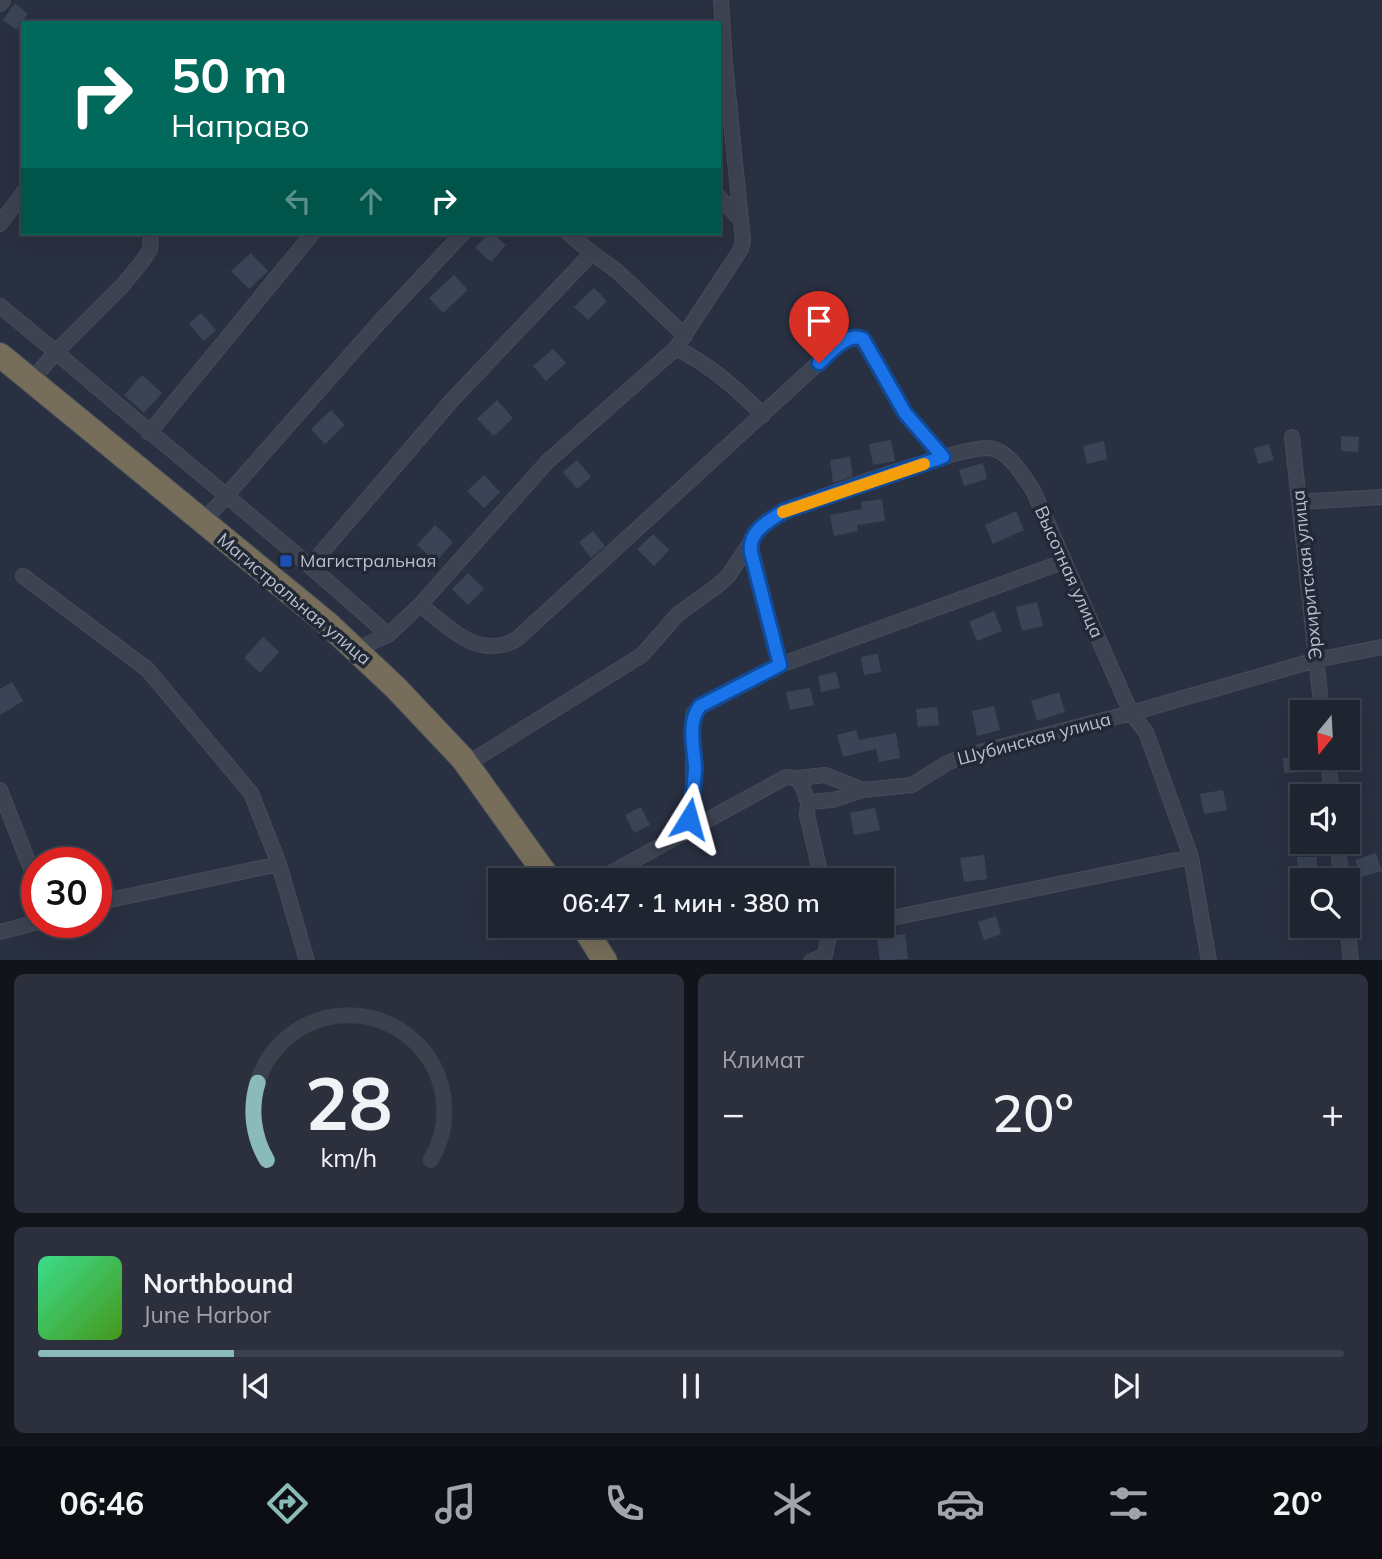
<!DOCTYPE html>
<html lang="ru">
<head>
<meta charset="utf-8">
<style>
  body { margin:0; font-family:Mulish,sans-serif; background:#2c303d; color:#f1f3f6; height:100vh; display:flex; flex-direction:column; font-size:26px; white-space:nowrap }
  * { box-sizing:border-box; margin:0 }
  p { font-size:23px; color:#a1a4ab }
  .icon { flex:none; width:38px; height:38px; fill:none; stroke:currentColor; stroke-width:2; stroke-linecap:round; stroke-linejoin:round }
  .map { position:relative; height:960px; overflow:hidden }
  .panel { display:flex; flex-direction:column; gap:14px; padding:14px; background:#11141b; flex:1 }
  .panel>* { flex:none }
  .top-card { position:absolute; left:21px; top:21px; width:700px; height:214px; border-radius:0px; box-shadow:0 7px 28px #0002,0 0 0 2px #3c414d; background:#00695c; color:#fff; overflow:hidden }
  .needle { width:46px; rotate:198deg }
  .buttons { position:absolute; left:1290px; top:700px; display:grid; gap:14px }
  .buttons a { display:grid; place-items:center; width:70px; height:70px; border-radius:0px; background:#1f2431; box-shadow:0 7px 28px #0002,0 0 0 2px #3c414d; font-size:35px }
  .speed { position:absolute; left:21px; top:847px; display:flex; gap:14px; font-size:35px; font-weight:700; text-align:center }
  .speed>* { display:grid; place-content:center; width:91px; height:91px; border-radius:50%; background:#1f2431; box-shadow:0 7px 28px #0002,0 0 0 2px #3c414d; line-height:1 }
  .speed .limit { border:10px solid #d22; background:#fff; color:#111 }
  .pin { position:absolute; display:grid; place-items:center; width:60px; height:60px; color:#fff; margin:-72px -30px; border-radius:50% 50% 50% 0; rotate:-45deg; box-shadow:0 0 7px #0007 }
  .pin .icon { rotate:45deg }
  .me { position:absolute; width:77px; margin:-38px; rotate:8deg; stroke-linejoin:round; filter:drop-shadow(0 0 5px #0008) }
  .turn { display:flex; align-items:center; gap:24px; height:147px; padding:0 35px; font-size:32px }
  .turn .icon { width:91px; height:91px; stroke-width:2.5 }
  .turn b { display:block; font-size:49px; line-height:60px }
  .lanes { display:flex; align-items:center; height:66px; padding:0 35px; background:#0003; justify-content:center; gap:35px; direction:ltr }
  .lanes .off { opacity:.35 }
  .big { font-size:52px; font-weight:600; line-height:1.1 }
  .panel .card { flex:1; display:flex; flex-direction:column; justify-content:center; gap:10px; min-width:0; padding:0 24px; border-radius:10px; background:#2c303d }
  .panel .dial { align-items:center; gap:0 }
  .dial svg { height:182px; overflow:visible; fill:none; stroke:#3c414d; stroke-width:7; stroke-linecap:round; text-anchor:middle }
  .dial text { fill:#f1f3f6; stroke:none }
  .song { display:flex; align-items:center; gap:21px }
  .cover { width:84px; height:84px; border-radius:10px; background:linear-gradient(135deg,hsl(150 70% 55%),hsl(100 70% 35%)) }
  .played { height:7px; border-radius:4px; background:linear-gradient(90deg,#8bbbb9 15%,#3c414d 15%) }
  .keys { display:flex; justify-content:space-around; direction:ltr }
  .heat { display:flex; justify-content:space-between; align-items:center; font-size:38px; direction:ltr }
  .panel .tiles { flex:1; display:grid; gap:14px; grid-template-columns:1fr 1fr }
  .card:last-child { grid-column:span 2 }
  .trip { position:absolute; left:488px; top:868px; width:406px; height:70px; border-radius:0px; background:#1f2431; box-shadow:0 7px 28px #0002,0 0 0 2px #3c414d; font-weight:600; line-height:70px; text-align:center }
  .tabs { display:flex; height:112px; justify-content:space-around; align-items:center; background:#0c0e14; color:#a1a4ab }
  .tabs .icon { width:49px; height:49px }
  .tabs .selected { color:#8bbbb9 }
  .tabs b { font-size:32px; color:#f1f3f6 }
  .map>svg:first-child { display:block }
</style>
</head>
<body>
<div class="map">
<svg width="1382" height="961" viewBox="0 0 1382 961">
  <rect width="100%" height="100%" fill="#293041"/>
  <path fill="#3b4457" d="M 15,3 L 28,14 L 16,30 L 3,20 Z
    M 489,233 L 493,233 L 506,245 L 491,262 L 475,248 Z
    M 251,253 L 268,271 L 249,289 L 231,271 Z
    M 454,275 L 468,290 L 443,313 L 429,298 Z
    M 594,288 L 607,301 L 588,320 L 574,307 Z
    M 201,313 L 216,330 L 204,341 L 189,324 Z
    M 553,349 L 566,363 L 546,381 L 533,366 Z
    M 142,375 L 162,393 L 144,413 L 124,395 Z
    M 497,400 L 513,418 L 494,436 L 477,419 Z
    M 331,410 L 345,425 L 325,444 L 311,429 Z
    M 1341,436 L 1359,437 L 1358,452 L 1341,451 Z
    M 891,440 L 895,461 L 873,465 L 869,444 Z
    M 1104,441 L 1107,459 L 1087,464 L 1083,446 Z
    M 1269,444 L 1274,460 L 1258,464 L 1254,448 Z
    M 850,457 L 853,476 L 833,483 L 830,460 Z
    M 577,460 L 591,477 L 577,489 L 563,472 Z
    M 983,463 L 987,479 L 964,486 L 959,470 Z
    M 484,475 L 500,492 L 484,508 L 467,491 Z
    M 882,499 L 885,521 L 857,525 L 858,531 L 834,536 L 830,515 L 862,509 L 861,502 Z
    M 1016,511 L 1024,530 L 993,544 L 985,525 Z
    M 435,525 L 453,542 L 436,562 L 417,545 Z
    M 593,531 L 605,546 L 591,558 L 579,542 Z
    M 653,534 L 669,550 L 654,566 L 637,549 Z
    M 468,573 L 484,589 L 468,605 L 452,589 Z
    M 1037,602 L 1043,626 L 1022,631 L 1016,607 Z
    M 994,611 L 1002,631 L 977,641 L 969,622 Z
    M 263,637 L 279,652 L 260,673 L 244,658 Z
    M 878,654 L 881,672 L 864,675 L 861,657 Z
    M 836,672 L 840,688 L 821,692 L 818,676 Z
    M 12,682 L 23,701 L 0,715 L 0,689 Z
    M 810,688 L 814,705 L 790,710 L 786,692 Z
    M 1059,692 L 1065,712 L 1037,721 L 1031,701 Z
    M 994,706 L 1000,730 L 977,736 L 972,711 Z
    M 937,707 L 939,725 L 918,727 L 916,709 Z
    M 856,730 L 859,740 L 896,733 L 900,758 L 879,762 L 876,749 L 843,757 L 837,735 Z
    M 1302,757 L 1303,772 L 1284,773 L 1283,758 Z
    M 1223,790 L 1227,810 L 1204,814 L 1200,794 Z
    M 641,807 L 650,825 L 634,833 L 625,815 Z
    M 875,808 L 880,830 L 854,835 L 850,813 Z
    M 1376,853 L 1382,871 L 1361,877 L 1355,860 Z
    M 984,855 L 987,879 L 964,882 L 960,858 Z
    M 1297,857 L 1317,857 L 1317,874 L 1298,874 Z
    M 996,916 L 1001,934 L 984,940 L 978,922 Z
    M 905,934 L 908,959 L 880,961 L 877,937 Z"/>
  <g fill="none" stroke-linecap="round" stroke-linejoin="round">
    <defs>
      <path id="street" d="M 0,4 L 3,1
        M 719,197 L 740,219
        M 0,224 L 23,193
        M 592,253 L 617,271 L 685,336
        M 0,306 L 56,352 L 122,286 L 141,263 L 150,250 L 151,233
        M 676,348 C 710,365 736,388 763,415
        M 31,381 L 56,352 C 166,448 281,537 388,635
        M 149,433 L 313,233
        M 1292,437 L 1322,712
        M 1299,502 L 1382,497
        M 203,522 L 375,327 L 463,233
        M 311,565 L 453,399 L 592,253 L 568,233
        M 23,576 L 147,669 L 251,793 L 279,864 L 307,961
        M 420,605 C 451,628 478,661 517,639 L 838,345 C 847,340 853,335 863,339 L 905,413 L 943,457
        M 356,649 L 388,635 L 420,605 L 547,462 L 676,348 L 741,249 L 743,240 L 725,63 L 721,0
        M 780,665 L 1063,562
        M 1328,758 L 1332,796
        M 467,764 L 642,655 L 678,614 L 717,586 L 729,575 L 750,543
        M 798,778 L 825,775 L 863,790
        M 0,790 L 37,884
        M 808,802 L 807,815 L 822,880
        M 683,834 L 693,798 L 693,714 L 700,706 L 780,665 L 750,543 C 753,537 757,530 762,525 C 783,506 957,448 987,448 C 1008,448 1022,475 1033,490 L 1131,713 L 1146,732 L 1191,857 L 1209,961
        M 1337,842 L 1342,880
        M 604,880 L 607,875 L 786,777 C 803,777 802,788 808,802 L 833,800 L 863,790 L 912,785 L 947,763 L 961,757 L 1131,713 L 1316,660 L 1382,647
        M 96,903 L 279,864
        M 882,920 L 1191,857
        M 1347,926 L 1351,961
        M 0,932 L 38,922
        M 811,961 L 825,955 L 828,940 L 834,930 L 854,926"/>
      <path id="highway" d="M 0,355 L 327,623 L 396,688 L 463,759 L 550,880
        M 583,926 L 605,961"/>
    </defs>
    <use href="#street" stroke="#464c5a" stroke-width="16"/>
    <use href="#highway" stroke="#444b58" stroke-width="26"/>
    <use href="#street" stroke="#3d4351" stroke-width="14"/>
    <use href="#highway" stroke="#766e5a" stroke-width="24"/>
  </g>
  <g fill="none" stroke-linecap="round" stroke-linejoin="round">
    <defs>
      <path id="route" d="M 689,819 C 692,803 694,787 695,770 C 695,749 686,724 700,706 L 780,665 L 751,552 C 748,531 769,521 784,511 L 943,457 L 905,413 L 863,339 C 847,332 831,352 819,363"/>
    </defs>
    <use href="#route" stroke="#114b97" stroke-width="18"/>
    <use href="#route" stroke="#1a73e8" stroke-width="12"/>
    <path stroke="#f59e0b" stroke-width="12" d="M 783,512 L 924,464"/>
  </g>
  <rect fill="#1a4fb4" stroke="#212836" stroke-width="2.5" x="279" y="554" width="14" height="14" rx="3.5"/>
  <g text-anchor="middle" stroke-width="7" stroke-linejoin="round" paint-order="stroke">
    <g font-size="18" fill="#babfcb" stroke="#212836" text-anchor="start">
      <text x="300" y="567">Магистральная</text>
    </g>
    <g font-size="18" fill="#babfcb" stroke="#212836">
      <text transform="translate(1069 572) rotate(66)" y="6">Высотная улица</text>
      <text transform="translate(1307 575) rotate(-96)" y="6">Эрхиритская улица</text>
      <text transform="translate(294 599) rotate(40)" y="6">Магистральная улица</text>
      <text transform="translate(1034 739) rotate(-15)" y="6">Шубинская улица</text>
    </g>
  </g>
</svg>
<div class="buttons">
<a><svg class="needle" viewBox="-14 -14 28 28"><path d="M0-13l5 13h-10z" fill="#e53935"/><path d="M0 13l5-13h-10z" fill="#a1a4ab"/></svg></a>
<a><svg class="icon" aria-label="sound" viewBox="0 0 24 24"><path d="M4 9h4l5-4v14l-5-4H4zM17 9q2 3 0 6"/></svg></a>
<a><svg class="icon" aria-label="search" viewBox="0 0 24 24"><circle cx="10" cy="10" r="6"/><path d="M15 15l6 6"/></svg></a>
</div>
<div class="speed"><div class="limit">30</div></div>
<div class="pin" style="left:819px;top:363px;background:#d93025"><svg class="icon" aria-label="arrive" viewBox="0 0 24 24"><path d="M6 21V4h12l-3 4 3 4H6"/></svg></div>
<svg class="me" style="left:689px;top:819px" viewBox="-20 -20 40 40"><path d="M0-17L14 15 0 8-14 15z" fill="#1a73e8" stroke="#fff" stroke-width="4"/></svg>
<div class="trip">06:47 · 1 мин · 380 m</div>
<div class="top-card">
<div class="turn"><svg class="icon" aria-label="right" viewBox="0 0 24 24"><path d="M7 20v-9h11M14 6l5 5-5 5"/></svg><div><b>50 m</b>Направо</div></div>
<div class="lanes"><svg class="icon off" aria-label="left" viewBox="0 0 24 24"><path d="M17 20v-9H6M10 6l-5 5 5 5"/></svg><svg class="icon off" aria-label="ahead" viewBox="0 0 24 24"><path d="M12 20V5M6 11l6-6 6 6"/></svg><svg class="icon" aria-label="right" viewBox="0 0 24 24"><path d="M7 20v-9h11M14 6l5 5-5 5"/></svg></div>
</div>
</div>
<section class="panel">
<div class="tiles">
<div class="card dial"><svg viewBox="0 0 100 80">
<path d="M14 69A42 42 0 1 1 86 69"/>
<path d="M14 69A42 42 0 0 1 10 35" stroke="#8bbbb9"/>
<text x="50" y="56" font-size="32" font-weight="700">28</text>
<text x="50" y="72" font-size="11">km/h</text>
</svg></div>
<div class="card"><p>Климат</p>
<div class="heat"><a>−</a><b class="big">20°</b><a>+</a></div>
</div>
<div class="card">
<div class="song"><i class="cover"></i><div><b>Northbound</b><p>June Harbor</p></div></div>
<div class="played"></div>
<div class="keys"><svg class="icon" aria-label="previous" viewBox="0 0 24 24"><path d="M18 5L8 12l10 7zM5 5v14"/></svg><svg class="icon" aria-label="pause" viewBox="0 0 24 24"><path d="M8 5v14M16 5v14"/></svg><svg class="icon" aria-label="next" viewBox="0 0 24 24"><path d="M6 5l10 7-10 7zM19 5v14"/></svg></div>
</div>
</div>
</section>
<nav class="tabs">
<b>06:46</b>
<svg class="icon selected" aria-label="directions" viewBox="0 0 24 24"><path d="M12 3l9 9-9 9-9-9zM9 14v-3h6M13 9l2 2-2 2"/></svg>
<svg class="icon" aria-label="music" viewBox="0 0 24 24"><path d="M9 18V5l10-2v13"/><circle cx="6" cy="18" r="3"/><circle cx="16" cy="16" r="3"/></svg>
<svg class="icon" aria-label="phone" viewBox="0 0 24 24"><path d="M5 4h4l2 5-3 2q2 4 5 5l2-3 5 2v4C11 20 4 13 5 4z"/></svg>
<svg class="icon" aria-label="climate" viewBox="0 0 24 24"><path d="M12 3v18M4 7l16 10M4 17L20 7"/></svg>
<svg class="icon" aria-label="car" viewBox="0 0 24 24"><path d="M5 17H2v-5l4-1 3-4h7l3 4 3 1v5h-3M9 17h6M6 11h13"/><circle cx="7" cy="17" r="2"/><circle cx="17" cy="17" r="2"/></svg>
<svg class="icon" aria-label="filters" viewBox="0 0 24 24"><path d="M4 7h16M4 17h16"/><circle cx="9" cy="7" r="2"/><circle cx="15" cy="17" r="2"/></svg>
<b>20°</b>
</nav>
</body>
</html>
